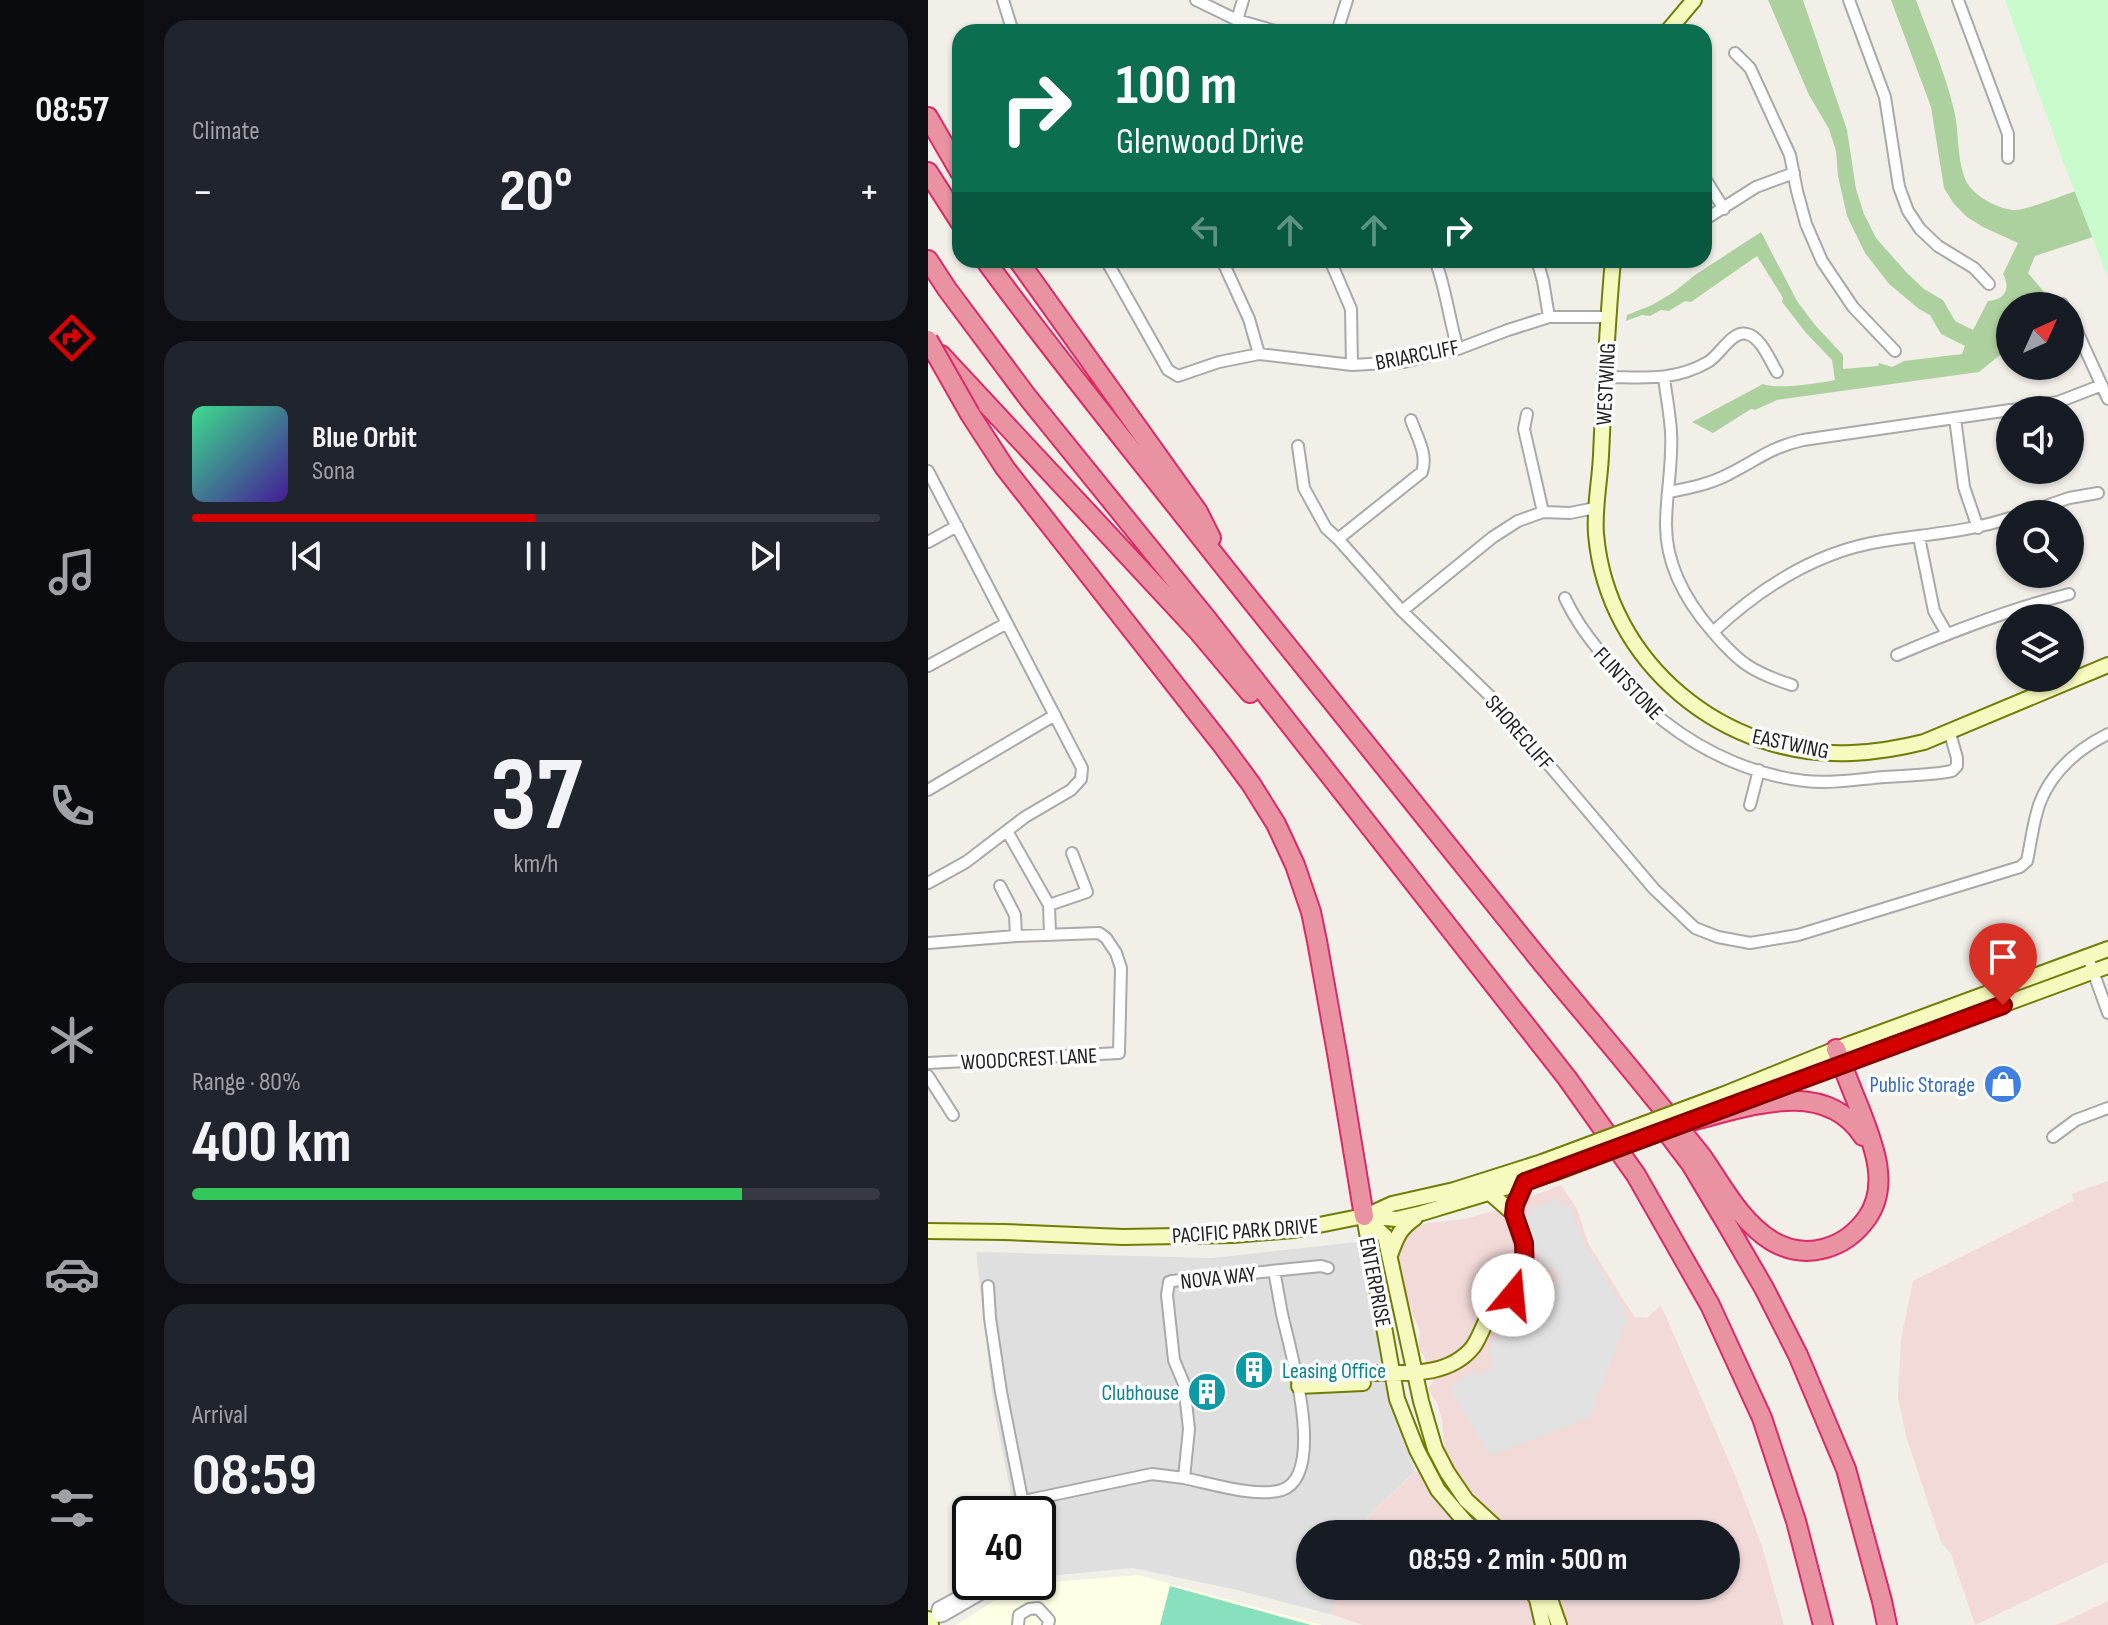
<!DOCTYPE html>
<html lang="en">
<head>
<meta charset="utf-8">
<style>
  body { margin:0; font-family:"Sofia Sans Condensed",sans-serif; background:#20242c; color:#f1f3f6; height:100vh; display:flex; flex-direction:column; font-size:30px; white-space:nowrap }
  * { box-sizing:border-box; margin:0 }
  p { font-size:26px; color:#9ea1a6 }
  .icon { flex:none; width:44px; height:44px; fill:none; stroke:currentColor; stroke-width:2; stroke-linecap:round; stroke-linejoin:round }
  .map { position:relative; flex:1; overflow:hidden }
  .sheet { display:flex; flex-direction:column; gap:20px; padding:20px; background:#0d0f14; width:784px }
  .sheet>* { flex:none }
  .banner { position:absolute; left:24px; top:24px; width:760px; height:244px; border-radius:24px; box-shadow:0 2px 6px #0004; background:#0b6e4f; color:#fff; overflow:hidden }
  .needle { width:52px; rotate:45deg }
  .tools { position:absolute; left:1068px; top:292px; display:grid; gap:16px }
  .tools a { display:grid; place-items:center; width:88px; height:88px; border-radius:50%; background:#171b24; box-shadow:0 2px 6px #0004; font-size:40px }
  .speed { position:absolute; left:24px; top:1496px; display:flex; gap:16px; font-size:40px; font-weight:700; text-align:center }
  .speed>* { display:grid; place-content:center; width:104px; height:104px; border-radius:50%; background:#171b24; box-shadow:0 2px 6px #0004; line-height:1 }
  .speed .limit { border:4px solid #111; border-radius:12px; background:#fff; color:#111 }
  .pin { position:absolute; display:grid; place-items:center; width:68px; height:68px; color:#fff; margin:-82px -34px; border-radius:50% 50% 50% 0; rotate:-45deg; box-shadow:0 0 8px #0007 }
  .pin .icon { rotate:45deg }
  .me { position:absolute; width:88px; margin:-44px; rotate:17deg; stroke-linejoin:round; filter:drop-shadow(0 0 6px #0008) }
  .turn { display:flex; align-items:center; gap:28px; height:168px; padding:0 32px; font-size:36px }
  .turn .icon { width:104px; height:104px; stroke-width:2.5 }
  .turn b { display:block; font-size:56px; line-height:68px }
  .lanes { display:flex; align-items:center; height:76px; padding:0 32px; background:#0003; justify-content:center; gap:40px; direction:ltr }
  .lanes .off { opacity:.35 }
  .big { font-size:60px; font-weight:700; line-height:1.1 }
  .sheet .card { flex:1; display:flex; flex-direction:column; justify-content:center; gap:12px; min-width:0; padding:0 28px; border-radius:24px; background:#20242c }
  .sheet .dial { align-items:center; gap:0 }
  .dial b { font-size:104px; line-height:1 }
  .song { display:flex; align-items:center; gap:24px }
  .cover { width:96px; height:96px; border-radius:12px; background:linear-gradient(135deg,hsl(150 70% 55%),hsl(260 70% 35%)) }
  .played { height:8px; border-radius:4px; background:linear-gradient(90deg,#d40000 50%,#363941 50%) }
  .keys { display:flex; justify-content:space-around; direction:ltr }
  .heat { display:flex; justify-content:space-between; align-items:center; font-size:44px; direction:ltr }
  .charge { height:12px; border-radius:6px; background:linear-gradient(90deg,#34c759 80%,#363941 0) }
  .trip { position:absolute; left:368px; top:1520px; width:444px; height:80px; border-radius:40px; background:#171b24; box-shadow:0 2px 6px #0004; font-weight:700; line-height:80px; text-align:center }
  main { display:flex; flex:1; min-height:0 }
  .tabs { display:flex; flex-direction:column; width:144px; justify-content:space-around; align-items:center; background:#090b0e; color:#9ea1a6 }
  .tabs .icon { width:56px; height:56px }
  .tabs .on { color:#d40000 }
  .tabs b { font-size:36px; color:#f1f3f6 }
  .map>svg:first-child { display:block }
</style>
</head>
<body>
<main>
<nav class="tabs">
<b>08:57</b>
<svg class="icon on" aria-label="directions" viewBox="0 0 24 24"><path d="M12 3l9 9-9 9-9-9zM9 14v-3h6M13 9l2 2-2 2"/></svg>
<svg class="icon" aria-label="music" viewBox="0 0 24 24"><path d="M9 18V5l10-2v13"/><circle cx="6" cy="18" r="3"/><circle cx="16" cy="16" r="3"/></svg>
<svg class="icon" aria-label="phone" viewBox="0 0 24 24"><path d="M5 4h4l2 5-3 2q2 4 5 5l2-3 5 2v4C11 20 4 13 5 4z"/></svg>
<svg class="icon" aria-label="climate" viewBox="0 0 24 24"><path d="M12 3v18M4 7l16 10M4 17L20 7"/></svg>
<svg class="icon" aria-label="car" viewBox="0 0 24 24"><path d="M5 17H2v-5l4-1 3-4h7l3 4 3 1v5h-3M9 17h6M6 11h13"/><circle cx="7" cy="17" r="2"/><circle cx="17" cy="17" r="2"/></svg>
<svg class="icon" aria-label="filters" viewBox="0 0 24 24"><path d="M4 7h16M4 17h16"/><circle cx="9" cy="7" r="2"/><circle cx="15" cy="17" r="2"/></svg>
</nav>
<section class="sheet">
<div class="card"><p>Climate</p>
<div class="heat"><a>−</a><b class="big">20°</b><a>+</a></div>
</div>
<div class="card">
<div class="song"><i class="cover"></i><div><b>Blue Orbit</b><p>Sona</p></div></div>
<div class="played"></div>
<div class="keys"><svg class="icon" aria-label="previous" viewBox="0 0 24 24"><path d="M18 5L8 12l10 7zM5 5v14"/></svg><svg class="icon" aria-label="pause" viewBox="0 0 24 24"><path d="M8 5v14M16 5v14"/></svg><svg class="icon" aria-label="next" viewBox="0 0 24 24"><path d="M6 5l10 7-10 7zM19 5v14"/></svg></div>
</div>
<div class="card dial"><b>37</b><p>km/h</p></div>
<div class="card"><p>Range · 80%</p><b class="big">400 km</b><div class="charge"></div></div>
<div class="card"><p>Arrival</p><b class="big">08:59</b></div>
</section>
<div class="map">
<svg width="1180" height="1625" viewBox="0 0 1180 1625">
  <rect width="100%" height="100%" fill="#f2efe9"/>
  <path fill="#e0dfdf" d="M 429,1242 L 471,1422 L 487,1472 L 440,1516 L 433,1534 L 382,1534 L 382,1586 L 413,1586 L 402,1614 L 305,1589 L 205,1568 L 110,1577 L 110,1514 L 87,1514 L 66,1409 L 48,1252 L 284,1258 Z"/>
  <path fill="#f2dad9" d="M 1180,1181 L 1180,1562 L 1047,1625 L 1023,1554 L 1013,1542 L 978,1436 L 970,1398 L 973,1339 L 985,1281 L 1145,1201 L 1144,1194 Z
    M 633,1185 L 649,1209 L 660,1243 L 698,1304 L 707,1317 L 719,1318 L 733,1305 L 807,1475 L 834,1546 L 856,1625 L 435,1625 L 402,1614 L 413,1586 L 798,1586 L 798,1534 L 433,1534 L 440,1516 L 516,1446 L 514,1420 L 509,1403 L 500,1389 L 505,1382 L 496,1355 L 490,1350 L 492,1331 L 481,1305 L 468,1257 L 472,1241 L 485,1228 L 499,1223 L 537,1219 L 565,1211 Z
    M 1180,1601 L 1180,1625 L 1127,1625 L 1140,1620 Z"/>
  <path fill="#ffffe5" d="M 210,1575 L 394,1625 L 28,1625 L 91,1585 Z"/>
  <path fill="#add19e" d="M 840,0 L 875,0 L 919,130 L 928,189 L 936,214 L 948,238 L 979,273 L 996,289 L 1015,300 L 1027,321 L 1045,330 L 1060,301 C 1077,300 1083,289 1075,274 L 1090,243 L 1055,227 L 1039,217 L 1026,204 L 1016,188 L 1003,107 L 963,0 L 988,0 C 1001,36 1017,72 1026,110 C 1031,130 1029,158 1036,176 C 1042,195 1067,207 1084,210 C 1096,212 1145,191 1160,187 L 1180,232 L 1107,256 L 1100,273 L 1117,293 L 1115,305 L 1082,306 L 1082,347 L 1051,372 L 849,400 L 827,410 L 823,409 L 785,433 L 764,422 L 835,384 C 848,390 891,383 907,380 L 904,360 L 878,333 L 854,302 L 855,298 L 829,256 L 763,302 L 757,301 L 741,311 L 733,310 L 722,316 L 714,315 L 698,321 L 699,315 L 724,305 L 746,292 L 767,275 L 833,232 L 869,301 L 887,325 L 915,355 L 915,369 L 950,366 L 951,363 L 964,367 L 976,361 L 1034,354 L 1037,346 L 1013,334 L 1002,315 L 991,309 L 961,284 L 937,253 L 919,216 L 910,176 L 908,151 L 901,129 L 881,95 Z"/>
  <path fill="#c8facc" d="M 1077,0 L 1180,0 L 1180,278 L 1133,156 Z"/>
  <path fill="#88e0be" d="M 242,1586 L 383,1625 L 232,1625 Z"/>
  <path fill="#e2e2e2" d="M 631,1198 L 634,1205 L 640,1203 L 656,1243 L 697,1310 L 694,1315 L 700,1316 L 662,1417 L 566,1455 L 560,1453 L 521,1387 L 546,1371 L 550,1376 L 566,1366 L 561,1355 L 563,1341 L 572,1335 L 570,1332 L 583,1324 L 586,1327 L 598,1319 L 596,1300 L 610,1291 L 621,1289 L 632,1282 L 624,1268 L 619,1270 L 610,1255 L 597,1218 L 603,1215 L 601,1209 Z"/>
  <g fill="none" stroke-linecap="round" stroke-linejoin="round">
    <defs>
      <path id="street" d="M 75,0 L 85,32
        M 268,0 L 309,20 L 351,32
        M 921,0 L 957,97 L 971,187 L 980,211 L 992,229 L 1010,246 L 1046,268 L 1061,284
        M 1030,0 L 1080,134 L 1080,158
        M 309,20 L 315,0
        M 409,32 L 419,0
        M 807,53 L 822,68 L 862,155 L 869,191 L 878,224 L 894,261 L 925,307 L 967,351
        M 776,177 L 796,209
        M 776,220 L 828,187 L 866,173
        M 178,260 L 240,370 L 250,376 L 291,362 L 331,354 L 424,365 L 476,362 L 530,349 L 580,330 L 621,317 L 680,317
        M 294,260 L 321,319 L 331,354
        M 402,260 L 423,309 L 424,365
        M 507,260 C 518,288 521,320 530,349
        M 609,260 L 615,281 L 621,317
        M 1134,304 L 1135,306
        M 1142,316 L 1180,399
        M 677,377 C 715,377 745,382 780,362 C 792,355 804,330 819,334 C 833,337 842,361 849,372
        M 736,377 C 738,395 742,414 743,432 C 745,463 738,494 738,525 C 738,566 758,601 784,631 C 811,663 824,672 864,685
        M 1085,410 L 1130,402 L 1174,385
        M 599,414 L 596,429 L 615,512
        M 1027,418 L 1036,487 L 1050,528
        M 370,446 L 376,488 L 398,528 L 410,539 L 474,611 L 565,699 L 726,889 L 767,928 L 790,937 L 822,943 L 870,935 L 1092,867 L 1099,861 C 1103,842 1105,823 1111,805 C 1123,772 1150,749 1180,734
        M 0,471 L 154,768 L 153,779 L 143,790 L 97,817 L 38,862 L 0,883
        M 741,492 C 762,488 782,484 801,474 C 829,460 843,447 875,440 L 1082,410
        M 1095,514 L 1141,498 L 1170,493
        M 991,537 L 1006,611 L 1019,634
        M 410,539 L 494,472 C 500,454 489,437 483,420
        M 0,542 L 29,526
        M 637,598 C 649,624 664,642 682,664 C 698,684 716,706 737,722 C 777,753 826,775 877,781 C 903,784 930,779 957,777 C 975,776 993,775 1012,773 L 1024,771 L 1029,766 L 1029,758 L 1022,733
        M 474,611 L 565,537 L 590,521 L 615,512 L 642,513 L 667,508
        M 785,632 C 833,587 889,551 955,541 C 999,534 1039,532 1082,518
        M 969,655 C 1025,631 1082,609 1141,594
        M 0,666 L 79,623
        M 0,790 L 127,715
        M 822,805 L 831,770
        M 79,831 L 121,905 L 122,934
        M 72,886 L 87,915 L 88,936
        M 121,905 L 159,892 L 144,853
        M 0,943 L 88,936 L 171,933 L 178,938 L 188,953 L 193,968 L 191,1053 L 0,1063
        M 1160,957 L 1180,1013
        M 0,1076 L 25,1115
        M 1125,1137 L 1148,1120 L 1180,1108
        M 346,1271 C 349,1285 351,1299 354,1314 C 361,1346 400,1474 354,1490 C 329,1498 281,1483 256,1478 L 261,1429 L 256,1384 L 246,1360 L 239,1295 L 241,1282 L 244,1281 L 393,1266 L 400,1268
        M 60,1286 L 62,1318 L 73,1392 L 97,1514
        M 96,1501 L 224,1474 L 256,1478
        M 8,1617 L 10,1608 L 58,1582
        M 2,1621 L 8,1617 L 15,1616 L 74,1582
        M 90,1625 L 91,1615 L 101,1609 L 110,1608 L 121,1620 L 120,1625"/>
      <path id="secondary" d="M 739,32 L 766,0
        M 685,260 C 679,325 676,390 673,455 C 672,481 666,507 668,534 C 679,663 796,759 924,753 C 948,752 972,748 996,742 L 1180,665
        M 794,1095 L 908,1049 L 1180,949
        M 821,1100 L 914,1064 L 1180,966
        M 563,1194 L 586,1214 L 596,1243 L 597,1275 L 584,1294
        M 440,1215 L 464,1204 L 526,1190 L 614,1162
        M 436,1216 L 469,1399 L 489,1450 L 510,1490 L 539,1524 L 553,1534
        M 436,1217 L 457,1236 L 493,1401 L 507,1449 L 519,1472 L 538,1500 L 575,1534
        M 0,1231 L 76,1232 L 195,1237 L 305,1235 L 366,1230 L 436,1216 L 468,1219 L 494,1213 L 626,1173
        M 462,1255 C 469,1237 471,1229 487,1218
        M558 1303a15 15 0 1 1 30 0a15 15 0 1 1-30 0Z
        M 369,1377 C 394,1375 420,1373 445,1373 C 479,1373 521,1377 545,1347 C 552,1337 556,1324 562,1313
        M 371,1386 L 435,1383
        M 600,1586 L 609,1599 L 615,1625
        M 615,1586 L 621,1596 L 631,1625
        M 0,1619 L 3,1625"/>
      <path id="highway" d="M 0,117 L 32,172
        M 0,172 L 32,222
        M 0,260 L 19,289 L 101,399 L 279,619 L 639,1078 L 708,1175 L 782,1305 L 834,1418 L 868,1521 L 895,1625
        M 57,260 C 124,352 196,440 267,530 C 310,585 354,639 398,694 C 468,780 537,868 607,954 C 646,1002 687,1049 726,1098 C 742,1118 759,1137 775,1158 C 795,1187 813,1222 844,1241 C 878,1261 917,1249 939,1218 C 963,1184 944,1141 931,1107 C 923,1088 916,1069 908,1049
        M 90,260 L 270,512 L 283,538
        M 13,355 L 269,630 L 322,693
        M 42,414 L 77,468 L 295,746 L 323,784 L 348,824 L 367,865 L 383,912 L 389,941 L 409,1053 L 436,1216
        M 767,1120 C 822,1106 897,1078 935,1136
        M 738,1131 L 763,1164 L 800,1226 L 836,1288 L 870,1355 L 918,1469 L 954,1601 L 959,1625"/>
    </defs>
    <use href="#street" stroke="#a9a9a9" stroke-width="14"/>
    <use href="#secondary" stroke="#707d05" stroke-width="18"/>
    <use href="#highway" stroke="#dc2a67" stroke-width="22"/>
    <use href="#street" stroke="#fff" stroke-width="10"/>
    <use href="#secondary" stroke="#f7fabf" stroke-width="14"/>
    <use href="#highway" stroke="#e892a2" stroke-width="18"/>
    <defs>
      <path id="secondary-bridge" d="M 614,1162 L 794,1095
        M 626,1173 L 767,1120"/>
      <path id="highway-bridge" d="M 0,340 L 42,414"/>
    </defs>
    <use href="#secondary-bridge" stroke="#707d05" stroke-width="18" stroke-linecap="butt"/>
    <use href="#highway-bridge" stroke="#dc2a67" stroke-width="22" stroke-linecap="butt"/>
    <use href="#secondary-bridge" stroke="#f7fabf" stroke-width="14"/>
    <use href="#highway-bridge" stroke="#e892a2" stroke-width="18"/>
  </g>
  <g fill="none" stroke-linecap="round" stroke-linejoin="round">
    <defs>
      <path id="route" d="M 585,1295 L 584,1294 L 597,1275 L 596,1243 L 586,1214 L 587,1205 L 597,1182 L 1075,1005"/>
    </defs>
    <use href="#route" stroke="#8a0000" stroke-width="20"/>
    <use href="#route" stroke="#d40000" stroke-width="14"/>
  </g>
  <defs>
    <symbol id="shop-disc" viewBox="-11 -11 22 22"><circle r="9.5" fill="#3f7fe0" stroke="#fff"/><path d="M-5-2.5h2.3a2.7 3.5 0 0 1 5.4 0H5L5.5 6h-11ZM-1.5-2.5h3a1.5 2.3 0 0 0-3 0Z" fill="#fff"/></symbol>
    <symbol id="building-disc" viewBox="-11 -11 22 22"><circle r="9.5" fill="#0f9aa8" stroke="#fff"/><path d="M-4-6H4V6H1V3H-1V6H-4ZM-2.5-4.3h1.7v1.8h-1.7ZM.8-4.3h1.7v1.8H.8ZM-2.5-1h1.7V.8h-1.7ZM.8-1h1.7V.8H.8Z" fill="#fff"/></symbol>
  </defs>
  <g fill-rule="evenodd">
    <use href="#shop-disc" x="1053" y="1062" width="44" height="44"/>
    <use href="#building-disc" x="304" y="1348" width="44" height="44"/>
    <use href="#building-disc" x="257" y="1370" width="44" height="44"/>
  </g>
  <g text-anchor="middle" stroke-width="7" stroke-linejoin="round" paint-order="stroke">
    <g font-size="22" fill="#222" stroke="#fff">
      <text transform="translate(489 354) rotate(-11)" y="8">BRIARCLIFF</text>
      <text transform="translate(677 384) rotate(-87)" y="8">WESTWING</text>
      <text transform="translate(701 683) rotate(47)" y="8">FLINTSTONE</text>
      <text transform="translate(592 732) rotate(49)" y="8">SHORECLIFF</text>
      <text transform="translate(863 743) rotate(12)" y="8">EASTWING</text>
      <text transform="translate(101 1058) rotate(-3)" y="8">WOODCREST LANE</text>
      <text transform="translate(317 1230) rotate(-4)" y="8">PACIFIC PARK DRIVE</text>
      <text transform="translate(290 1277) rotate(-6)" y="8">NOVA WAY</text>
      <text transform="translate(448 1282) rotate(79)" y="8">ENTERPRISE</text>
    </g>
    <g font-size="22" fill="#366cbe" stroke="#fff" text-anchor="end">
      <text x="1047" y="1092">Public Storage</text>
    </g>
    <g font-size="22" fill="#0d838f" stroke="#fff" text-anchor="start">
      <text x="354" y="1378">Leasing Office</text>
      <text x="251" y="1400" text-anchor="end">Clubhouse</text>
    </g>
  </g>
</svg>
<div class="tools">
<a><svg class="needle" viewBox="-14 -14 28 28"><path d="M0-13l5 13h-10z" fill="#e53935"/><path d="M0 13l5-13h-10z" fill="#9ea1a6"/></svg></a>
<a><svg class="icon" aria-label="sound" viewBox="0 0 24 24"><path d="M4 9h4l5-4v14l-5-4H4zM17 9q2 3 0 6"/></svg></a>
<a><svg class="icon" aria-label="search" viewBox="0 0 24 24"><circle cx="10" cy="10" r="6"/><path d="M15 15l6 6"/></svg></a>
<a><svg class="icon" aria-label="layers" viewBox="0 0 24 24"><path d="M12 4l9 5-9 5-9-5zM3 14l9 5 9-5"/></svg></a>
</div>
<div class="speed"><div class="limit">40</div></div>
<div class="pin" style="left:1075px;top:1005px;background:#d93025"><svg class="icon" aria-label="arrive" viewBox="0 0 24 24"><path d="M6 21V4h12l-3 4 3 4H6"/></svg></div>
<svg class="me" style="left:585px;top:1295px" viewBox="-20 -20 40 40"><circle r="19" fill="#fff"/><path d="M0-13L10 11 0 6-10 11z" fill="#d40000"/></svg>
<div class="trip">08:59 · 2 min · 500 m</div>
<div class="banner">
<div class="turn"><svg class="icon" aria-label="right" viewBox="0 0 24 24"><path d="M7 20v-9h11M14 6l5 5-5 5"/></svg><div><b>100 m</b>Glenwood Drive</div></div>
<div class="lanes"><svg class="icon off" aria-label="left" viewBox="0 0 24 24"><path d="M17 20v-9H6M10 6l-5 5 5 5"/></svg><svg class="icon off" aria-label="ahead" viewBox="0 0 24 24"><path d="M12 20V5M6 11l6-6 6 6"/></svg><svg class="icon off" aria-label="ahead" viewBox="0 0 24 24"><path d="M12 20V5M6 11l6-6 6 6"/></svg><svg class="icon" aria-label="right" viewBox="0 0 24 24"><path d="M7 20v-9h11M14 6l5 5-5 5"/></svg></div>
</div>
</div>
</main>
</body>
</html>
